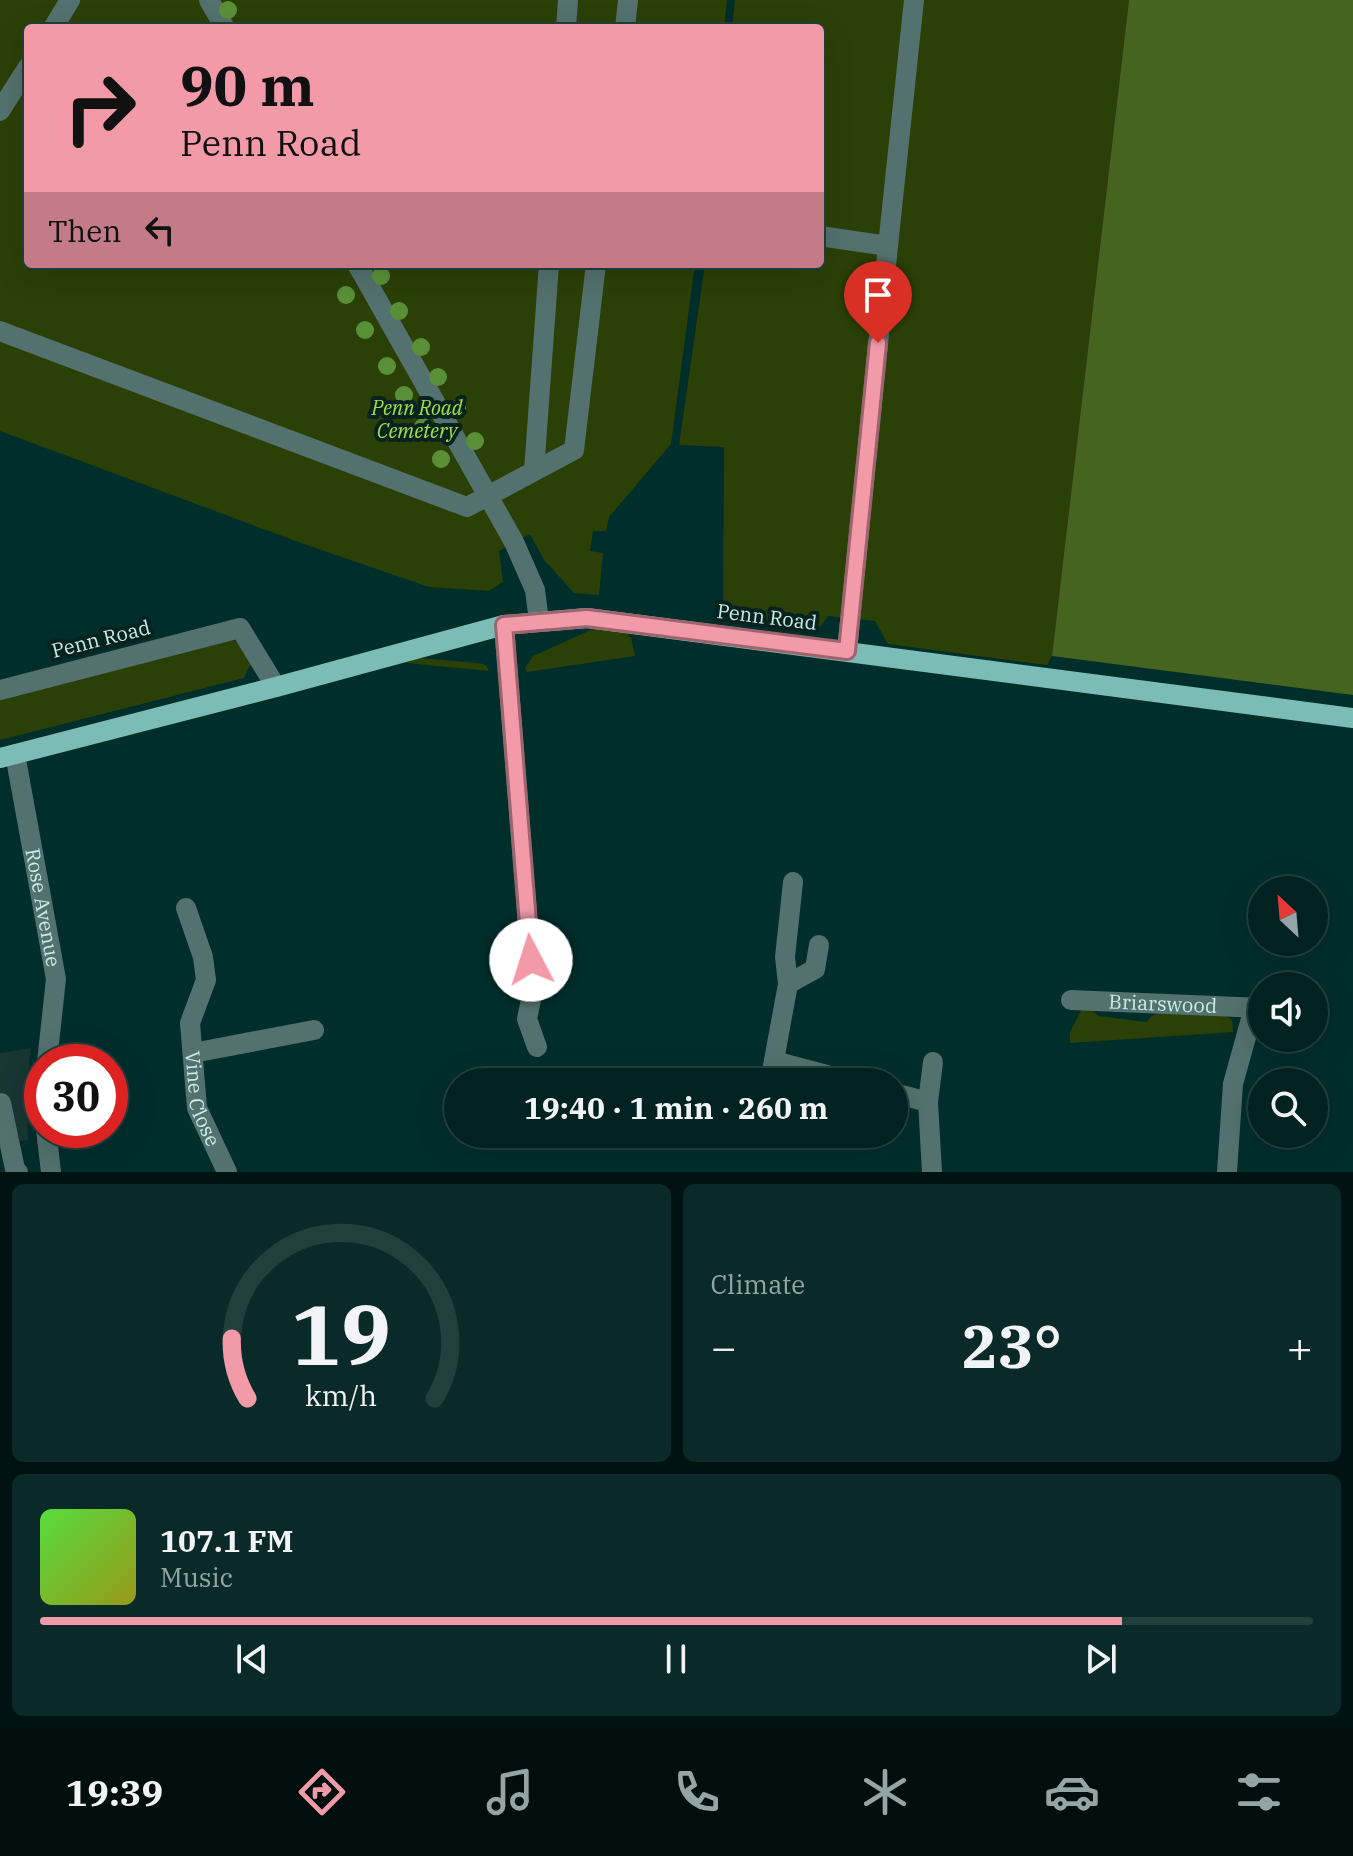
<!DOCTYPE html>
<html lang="en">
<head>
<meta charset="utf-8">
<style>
  body { margin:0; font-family:"IBM Plex Serif",serif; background:#0a2a29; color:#f1f3f6; height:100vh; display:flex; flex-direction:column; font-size:30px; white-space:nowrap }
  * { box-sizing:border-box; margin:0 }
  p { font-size:26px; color:#95a4a5 }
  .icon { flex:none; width:44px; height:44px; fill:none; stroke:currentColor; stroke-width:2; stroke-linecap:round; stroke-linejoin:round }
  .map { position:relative; height:1172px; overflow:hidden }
  .sheet { display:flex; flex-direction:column; gap:12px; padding:12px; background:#001312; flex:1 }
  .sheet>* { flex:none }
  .banner { position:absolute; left:24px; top:24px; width:800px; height:244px; border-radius:8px; box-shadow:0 8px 32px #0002,0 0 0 2px #223f3e; background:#f39aa9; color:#111; overflow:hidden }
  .needle { width:52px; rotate:334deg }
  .controls { position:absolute; left:1248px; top:876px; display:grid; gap:16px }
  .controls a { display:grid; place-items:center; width:80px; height:80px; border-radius:50%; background:#002220; box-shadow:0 8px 32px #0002,0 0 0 2px #223f3e; font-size:40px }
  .speed { position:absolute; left:24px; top:1044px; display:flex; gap:16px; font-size:40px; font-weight:700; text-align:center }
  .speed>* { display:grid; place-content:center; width:104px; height:104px; border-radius:50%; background:#002220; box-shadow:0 8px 32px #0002,0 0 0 2px #223f3e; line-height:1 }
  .speed .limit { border:12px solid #d22; background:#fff; color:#111 }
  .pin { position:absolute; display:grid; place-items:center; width:68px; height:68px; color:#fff; margin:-82px -34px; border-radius:50% 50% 50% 0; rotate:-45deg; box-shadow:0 0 8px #0007 }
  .pin .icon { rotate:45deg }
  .me { position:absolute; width:88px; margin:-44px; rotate:355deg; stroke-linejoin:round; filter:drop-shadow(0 0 6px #0008) }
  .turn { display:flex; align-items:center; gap:28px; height:168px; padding:0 24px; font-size:36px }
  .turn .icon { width:104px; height:104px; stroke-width:2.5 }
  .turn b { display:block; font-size:56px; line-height:68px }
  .then { display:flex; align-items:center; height:76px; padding:0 24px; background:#0003; gap:16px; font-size:30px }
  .big { font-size:60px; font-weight:800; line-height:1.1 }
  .sheet .card { flex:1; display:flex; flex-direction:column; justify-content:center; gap:12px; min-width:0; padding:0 28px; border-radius:12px; background:#0a2a29 }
  .sheet .dial { align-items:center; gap:0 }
  .dial svg { height:208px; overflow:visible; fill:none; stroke:#223f3e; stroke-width:7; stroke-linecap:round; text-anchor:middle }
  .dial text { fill:#f1f3f6; stroke:none }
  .song { display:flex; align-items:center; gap:24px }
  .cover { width:96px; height:96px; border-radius:12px; background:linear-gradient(135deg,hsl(110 70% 55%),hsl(60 70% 35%)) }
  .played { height:8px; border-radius:4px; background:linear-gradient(90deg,#f39aa9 85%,#223f3e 85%) }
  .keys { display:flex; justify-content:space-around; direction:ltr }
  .heat { display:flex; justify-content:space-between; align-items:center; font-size:44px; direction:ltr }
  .sheet .tiles { flex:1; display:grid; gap:12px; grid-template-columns:1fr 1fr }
  .card:last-child { grid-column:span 2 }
  .trip { position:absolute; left:444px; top:1068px; width:464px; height:80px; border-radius:40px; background:#002220; box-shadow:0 8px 32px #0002,0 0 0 2px #223f3e; font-weight:800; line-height:80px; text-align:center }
  .tab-bar { display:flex; height:128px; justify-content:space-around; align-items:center; background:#000e0d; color:#95a4a5 }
  .tab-bar .icon { width:56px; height:56px }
  .tab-bar .current { color:#f39aa9 }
  .tab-bar b { font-size:36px; color:#f1f3f6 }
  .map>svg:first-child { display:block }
</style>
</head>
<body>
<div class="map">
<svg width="1353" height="1172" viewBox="0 0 1353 1172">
  <rect width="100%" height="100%" fill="#002e2b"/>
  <path fill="#183633" d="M 31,1048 L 27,1080 L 28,1140 L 0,1143 L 0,1053 Z"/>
  <path fill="#2b4006" d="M 0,0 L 727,0 L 724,28 L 28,28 L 28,264 L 695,264 L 671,444 L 609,517 L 606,531 L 593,531 L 590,551 L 603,553 L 599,595 L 574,593 L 544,560 L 530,534 L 499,551 L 503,582 L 489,591 L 429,587 L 304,544 L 0,431 Z
    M 735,0 L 1129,0 L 1052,656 L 1047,665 L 888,644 L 875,621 L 828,616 L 821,626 L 808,632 L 731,623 L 723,615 L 724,447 L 679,445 L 705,264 L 820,264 L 820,28 L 732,28 Z
    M 593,629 L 627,633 L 631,638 L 635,656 L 527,672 L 525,668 L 533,656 Z
    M 226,638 L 239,642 L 252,661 L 244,678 L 0,740 L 0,697 Z
    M 418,658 L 479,663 L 486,665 L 489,671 L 406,663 Z
    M 1089,1007 L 1098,1016 L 1146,1022 L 1153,1015 L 1163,1013 L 1222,1014 L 1232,1020 L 1233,1032 L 1070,1043 L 1070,1032 L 1081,1011 Z"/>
  <path fill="#476320" d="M 1129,0 L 1353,0 L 1353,695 L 1052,656 Z"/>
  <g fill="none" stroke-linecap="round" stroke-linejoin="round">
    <g stroke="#53716e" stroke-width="20">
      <path d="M 209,0 L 225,28"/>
      <path d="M 53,28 L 70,0"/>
      <path d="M 566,28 L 568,0"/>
      <path d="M 625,28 L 628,0"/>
      <path d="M 0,111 L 28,67"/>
      <path d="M 820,236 L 888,246 L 914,0"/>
      <path d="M 357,264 L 514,542 L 535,590 L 539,621"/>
      <path d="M 0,331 L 467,507 L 574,450 L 596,264"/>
      <path d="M 534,471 L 549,264"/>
      <path d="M 504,625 L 533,990 L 527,1019 L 537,1047"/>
      <path d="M 847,651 L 888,246"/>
      <path d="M 0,690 L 240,628 L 276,687"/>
      <path id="s1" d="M 15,754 L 56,979 L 47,1062"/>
      <path id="s2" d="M 186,908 L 203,957 L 206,980 L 190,1023 L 197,1108 L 227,1172"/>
      <path d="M 788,984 L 815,969 L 819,945"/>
      <path id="s3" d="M 1071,1000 L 1262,1008"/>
      <path d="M 193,1053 L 314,1030"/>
      <path d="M 774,1061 L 853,1082"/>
      <path d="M 770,1082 L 788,984 L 785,957 L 793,882"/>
      <path d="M 894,1093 L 928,1102 L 932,1172"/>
      <path d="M 928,1102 L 933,1062"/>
      <path d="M 1,1103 L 15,1169 L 18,1172"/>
      <path d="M 46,1130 L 51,1172"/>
      <path d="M 1227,1172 L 1233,1084 L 1254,1008"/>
    </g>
    <path stroke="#7bbcb6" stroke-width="20" d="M 0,758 L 276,687 L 504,625 L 587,618 L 1353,718"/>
  </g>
  <g fill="#599037">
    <circle cx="228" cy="10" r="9"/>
    <circle cx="381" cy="276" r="9"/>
    <circle cx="346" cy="295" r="9"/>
    <circle cx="399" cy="311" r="9"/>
    <circle cx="365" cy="330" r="9"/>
    <circle cx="421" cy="347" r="9"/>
    <circle cx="387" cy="366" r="9"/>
    <circle cx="438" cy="377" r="9"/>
    <circle cx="404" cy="395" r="9"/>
    <circle cx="457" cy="409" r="9"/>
    <circle cx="423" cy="427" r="9"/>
    <circle cx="475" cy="441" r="9"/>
    <circle cx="441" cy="459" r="9"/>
  </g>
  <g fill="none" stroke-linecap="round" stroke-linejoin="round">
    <defs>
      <path id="route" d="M 531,960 L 504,625 L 587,618 L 847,651 L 878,343"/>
    </defs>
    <use href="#route" stroke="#9e646e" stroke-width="20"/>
    <use href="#route" stroke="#f39aa9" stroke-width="14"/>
  </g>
  <g text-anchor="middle" stroke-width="8" stroke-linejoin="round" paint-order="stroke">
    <g font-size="20" font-style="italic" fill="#a2e141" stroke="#082220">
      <text x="417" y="415">Penn Road<tspan x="417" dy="23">Cemetery</tspan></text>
    </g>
    <g font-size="20" fill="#c7ede9" stroke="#082220">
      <text transform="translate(767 617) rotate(7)" y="7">Penn Road</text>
      <text transform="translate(101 639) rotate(-14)" y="7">Penn Road</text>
      <text dy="7" stroke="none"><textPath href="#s1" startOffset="156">Rose Avenue</textPath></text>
      <text dy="7" stroke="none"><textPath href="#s3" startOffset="92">Briarswood</textPath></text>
      <text dy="7" stroke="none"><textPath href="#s2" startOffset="198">Vine Close</textPath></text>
    </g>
  </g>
</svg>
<div class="controls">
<a><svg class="needle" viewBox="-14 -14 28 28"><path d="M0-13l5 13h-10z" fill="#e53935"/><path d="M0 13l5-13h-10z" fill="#95a4a5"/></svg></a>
<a><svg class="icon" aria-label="sound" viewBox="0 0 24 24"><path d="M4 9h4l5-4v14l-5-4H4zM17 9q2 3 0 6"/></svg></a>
<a><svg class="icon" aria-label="search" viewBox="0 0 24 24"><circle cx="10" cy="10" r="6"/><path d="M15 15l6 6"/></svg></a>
</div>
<div class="speed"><div class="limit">30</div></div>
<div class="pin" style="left:878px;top:343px;background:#d93025"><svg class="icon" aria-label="arrive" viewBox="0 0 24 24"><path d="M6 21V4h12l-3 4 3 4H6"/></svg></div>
<svg class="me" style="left:531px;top:960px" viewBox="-20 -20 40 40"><circle r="19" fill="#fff"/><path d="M0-13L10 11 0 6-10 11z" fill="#f39aa9"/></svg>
<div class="trip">19:40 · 1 min · 260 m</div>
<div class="banner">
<div class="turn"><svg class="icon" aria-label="right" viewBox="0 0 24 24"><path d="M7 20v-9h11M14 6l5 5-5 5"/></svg><div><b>90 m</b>Penn Road</div></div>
<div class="then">Then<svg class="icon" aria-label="left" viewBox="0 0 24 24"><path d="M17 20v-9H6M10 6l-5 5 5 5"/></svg></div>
</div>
</div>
<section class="sheet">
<div class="tiles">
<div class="card dial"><svg viewBox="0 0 100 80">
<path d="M14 69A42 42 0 1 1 86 69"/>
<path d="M14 69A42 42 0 0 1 8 46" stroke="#f39aa9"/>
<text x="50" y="56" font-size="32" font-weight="700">19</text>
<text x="50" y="72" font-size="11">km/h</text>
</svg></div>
<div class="card"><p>Climate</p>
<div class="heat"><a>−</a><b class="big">23°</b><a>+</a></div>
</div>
<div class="card">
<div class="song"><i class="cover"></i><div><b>107.1 FM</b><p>Music</p></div></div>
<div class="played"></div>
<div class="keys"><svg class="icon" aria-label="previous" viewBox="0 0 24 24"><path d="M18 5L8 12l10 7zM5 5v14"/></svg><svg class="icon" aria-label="pause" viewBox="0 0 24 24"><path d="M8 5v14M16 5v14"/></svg><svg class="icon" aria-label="next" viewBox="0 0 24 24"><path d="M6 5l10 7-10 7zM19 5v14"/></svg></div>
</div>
</div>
</section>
<nav class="tab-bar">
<b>19:39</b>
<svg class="icon current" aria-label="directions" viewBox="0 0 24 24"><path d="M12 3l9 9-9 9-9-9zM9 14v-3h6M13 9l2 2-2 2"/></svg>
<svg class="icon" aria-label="music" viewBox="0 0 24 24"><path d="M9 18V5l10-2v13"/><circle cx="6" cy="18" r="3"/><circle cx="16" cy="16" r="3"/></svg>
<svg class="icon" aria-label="phone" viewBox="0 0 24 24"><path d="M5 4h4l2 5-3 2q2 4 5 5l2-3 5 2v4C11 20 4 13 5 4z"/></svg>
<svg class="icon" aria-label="climate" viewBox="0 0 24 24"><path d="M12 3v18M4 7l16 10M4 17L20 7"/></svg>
<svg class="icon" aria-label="car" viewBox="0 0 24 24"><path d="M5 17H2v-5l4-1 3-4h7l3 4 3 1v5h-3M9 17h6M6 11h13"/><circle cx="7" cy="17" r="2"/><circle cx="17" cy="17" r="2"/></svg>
<svg class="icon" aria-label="filters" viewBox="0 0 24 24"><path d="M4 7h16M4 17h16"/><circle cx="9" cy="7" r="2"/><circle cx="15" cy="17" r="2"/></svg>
</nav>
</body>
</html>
